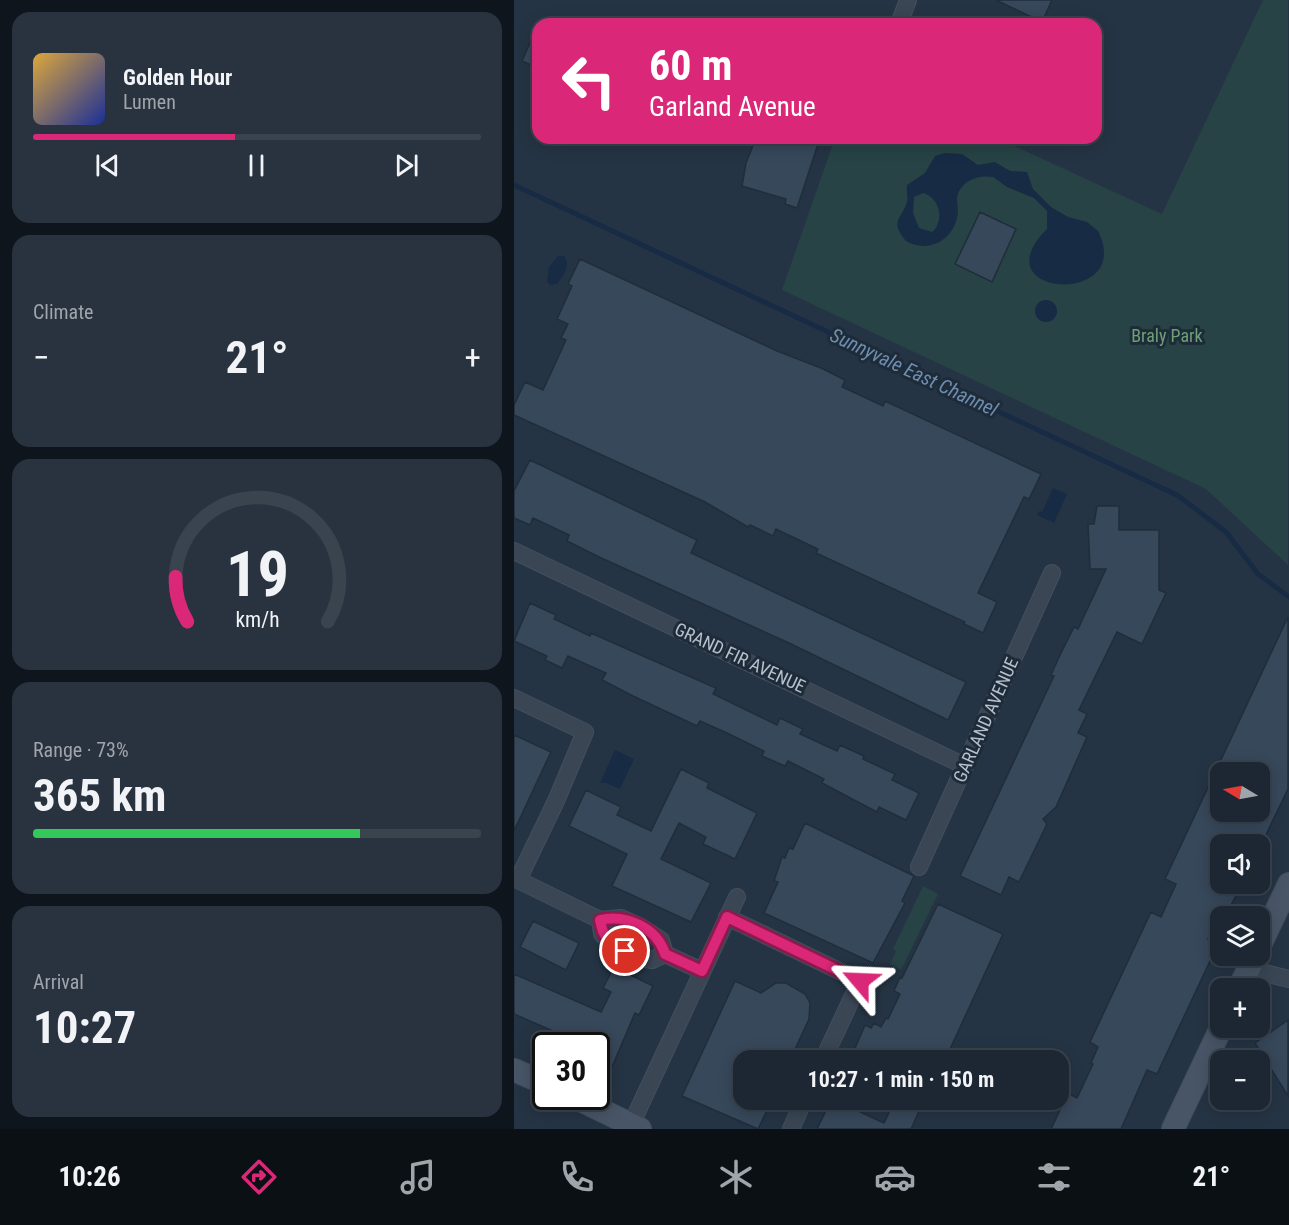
<!DOCTYPE html>
<html lang="en">
<head>
<meta charset="utf-8">
<style>
  body { margin:0; font-family:"Roboto Condensed",sans-serif; background:#29333f; color:#f1f3f6; height:100vh; display:flex; flex-direction:column; font-size:22px; white-space:nowrap }
  * { box-sizing:border-box; margin:0 }
  p { font-size:20px; color:#a0a5ac }
  .icon { flex:none; width:33px; height:33px; fill:none; stroke:currentColor; stroke-width:2; stroke-linecap:round; stroke-linejoin:round }
  .map { position:relative; flex:1; overflow:hidden }
  .drawer { display:flex; flex-direction:column; gap:12px; padding:12px; background:#0f151c; width:514px }
  .drawer>* { flex:none }
  .guide { position:absolute; left:18px; top:18px; width:570px; height:126px; border-radius:18px; box-shadow:0 3px 15px #0003,0 0 0 2px #3a444e; background:#db2777; color:#fff; overflow:hidden }
  .needle { width:39px; rotate:280deg }
  .fabs { position:absolute; left:696px; top:762px; display:grid; gap:12px }
  .fabs a { display:grid; place-items:center; width:60px; height:60px; border-radius:12px; background:#1c2733; box-shadow:0 3px 15px #0003,0 0 0 2px #3a444e; font-size:30px }
  .speed { position:absolute; left:18px; top:1032px; display:flex; gap:12px; font-size:30px; font-weight:700; text-align:center }
  .speed>* { display:grid; place-content:center; width:78px; height:78px; border-radius:50%; background:#1c2733; box-shadow:0 3px 15px #0003,0 0 0 2px #3a444e; line-height:1 }
  .speed .limit { border:3px solid #111; border-radius:9px; background:#fff; color:#111 }
  .pin { position:absolute; display:grid; place-items:center; width:51px; height:51px; color:#fff; margin:-26px; border:3px solid #fff; border-radius:50%; box-shadow:0 2px 6px #0007 }
  .me { position:absolute; width:66px; margin:-33px; rotate:296deg; stroke-linejoin:round; filter:drop-shadow(0 0 4px #0008) }
  .turn { display:flex; align-items:center; gap:21px; height:126px; padding:0 18px; font-size:27px }
  .turn .icon { width:78px; height:78px; stroke-width:2.5 }
  .turn b { display:block; font-size:42px; line-height:51px }
  .big { font-size:45px; font-weight:700; line-height:1.1 }
  .drawer .widget { flex:1; display:flex; flex-direction:column; justify-content:center; gap:9px; min-width:0; padding:0 21px; border-radius:18px; background:#29333f }
  .drawer .dial { align-items:center; gap:0 }
  .dial svg { height:156px; overflow:visible; fill:none; stroke:#3a444e; stroke-width:7; stroke-linecap:round; text-anchor:middle }
  .dial text { fill:#f1f3f6; stroke:none }
  .song { display:flex; align-items:center; gap:18px }
  .cover { width:72px; height:72px; border-radius:9px; background:linear-gradient(135deg,hsl(40 70% 55%),hsl(230 70% 35%)) }
  .played { height:6px; border-radius:3px; background:linear-gradient(90deg,#db2777 45%,#3a444e 45%) }
  .keys { display:flex; justify-content:space-around; direction:ltr }
  .heat { display:flex; justify-content:space-between; align-items:center; font-size:33px; direction:ltr }
  .charge { height:9px; border-radius:4px; background:linear-gradient(90deg,#34c759 73%,#3a444e 0) }
  .trip { position:absolute; left:219px; top:1050px; width:336px; height:60px; border-radius:18px; background:#1c2733; box-shadow:0 3px 15px #0003,0 0 0 2px #3a444e; font-weight:700; line-height:60px; text-align:center }
  .tabs { display:flex; height:96px; justify-content:space-around; align-items:center; background:#0b1014; color:#a0a5ac }
  .tabs .icon { width:42px; height:42px }
  .tabs .active { color:#db2777 }
  .tabs b { font-size:27px; color:#f1f3f6 }
  main { display:flex; flex:1; min-height:0 }
  .map>svg:first-child { display:block }
</style>
</head>
<body>
<main>
<section class="drawer">
<div class="widget">
<div class="song"><i class="cover"></i><div><b>Golden Hour</b><p>Lumen</p></div></div>
<div class="played"></div>
<div class="keys"><svg class="icon" aria-label="previous" viewBox="0 0 24 24"><path d="M18 5L8 12l10 7zM5 5v14"/></svg><svg class="icon" aria-label="pause" viewBox="0 0 24 24"><path d="M8 5v14M16 5v14"/></svg><svg class="icon" aria-label="next" viewBox="0 0 24 24"><path d="M6 5l10 7-10 7zM19 5v14"/></svg></div>
</div>
<div class="widget"><p>Climate</p>
<div class="heat"><a>−</a><b class="big">21°</b><a>+</a></div>
</div>
<div class="widget dial"><svg viewBox="0 0 100 80">
<path d="M14 69A42 42 0 1 1 86 69"/>
<path d="M14 69A42 42 0 0 1 8 46" stroke="#db2777"/>
<text x="50" y="56" font-size="32" font-weight="700">19</text>
<text x="50" y="72" font-size="11">km/h</text>
</svg></div>
<div class="widget"><p>Range · 73%</p><b class="big">365 km</b><div class="charge"></div></div>
<div class="widget"><p>Arrival</p><b class="big">10:27</b></div>
</section>
<div class="map">
<svg width="775" height="1129" viewBox="0 0 775 1129">
  <rect width="100%" height="100%" fill="#253444"/>
  <path fill="#274345" d="M 749,0 L 774,0 L 774,565 L 692,489 L 268,290 L 321,138 L 483,138 L 648,214 Z
    M 409,886 L 424,894 L 387,970 L 376,964 L 382,951 L 379,949 Z"/>
  <path fill="#172b44" fill-rule="evenodd" d="M 431,153 L 448,154 L 464,165 L 481,162 L 496,171 L 513,172 L 519,189 L 537,207 L 554,217 L 573,222 L 584,231 C 622,307 464,298 533,229 L 533,211 L 520,198 L 493,187 L 479,177 C 464,174 444,182 443,199 C 443,205 445,211 443,218 C 437,242 413,253 392,241 C 376,222 386,220 392,205 C 395,199 392,191 393,185 L 411,173 L 421,156 ZM 409,193 C 426,197 431,222 418,232 L 405,228 L 399,213 L 400,197 Z
    M 44,256 L 50,256 C 57,266 50,275 43,284 L 36,285 L 33,282 L 35,267 Z
    M521 311a11 11 0 1 1 22 0a11 11 0 1 1-22 0Z
    M 539,488 L 553,494 L 540,523 L 523,515 L 525,511 L 528,512 Z
    M 101,750 L 120,759 L 106,789 L 92,783 L 86,783 Z"/>
  <g fill="none" stroke-linecap="round" stroke-linejoin="round">
    <path stroke="#172b44" stroke-width="5" d="M 0,185 L 663,495 L 712,532 L 744,574 L 775,597"/>
  </g>
  <path fill="#37485b" stroke="#202d3b" stroke-width="1.5" fill-rule="evenodd" d="M 482,0 L 538,0 L 528,22 Z
    M 24,25 L 24,68 L 8,61 Z
    M 242,138 L 306,138 L 283,208 L 271,204 L 272,199 L 228,186 L 232,163 Z
    M 466,212 L 502,229 L 478,282 L 441,264 Z
    M 66,259 L 263,351 L 307,368 L 331,380 L 328,387 L 369,406 L 371,401 L 527,474 L 515,499 L 510,497 L 464,593 L 483,602 L 469,633 L 450,624 L 451,622 L 302,553 L 304,549 L 262,529 L 259,536 L 236,525 L 234,527 L 191,502 L 0,415 L 0,405 L 11,382 L 29,390 L 52,340 L 47,338 L 54,324 L 43,319 L 58,286 L 54,284 Z
    M 16,460 L 183,540 L 177,553 L 452,682 L 434,720 L 275,643 L 85,557 L 53,541 L 55,535 L 19,518 L 16,525 L 0,518 L 0,491 Z
    M 583,506 L 605,506 L 605,530 L 645,530 L 645,590 L 652,593 L 628,644 L 603,632 L 565,710 L 573,714 L 564,733 L 573,737 L 542,807 L 529,819 L 533,824 L 505,882 L 495,877 L 487,895 L 446,876 L 540,676 L 537,675 L 546,655 L 560,627 L 564,629 L 592,569 L 576,569 L 574,524 L 580,524 Z
    M 16,603 L 42,615 L 40,619 L 76,636 L 77,633 L 104,645 L 202,688 L 199,694 L 263,725 L 266,718 L 289,729 L 286,734 L 323,751 L 326,745 L 350,756 L 349,759 L 381,774 L 378,780 L 405,793 L 392,820 L 365,807 L 363,812 L 340,800 L 308,783 L 310,779 L 274,761 L 271,766 L 248,756 L 250,751 L 213,733 L 186,721 L 183,726 L 119,696 L 88,680 L 92,673 L 54,656 L 48,668 L 31,660 L 33,656 L 0,641 Z
    M 774,617 L 774,789 L 746,847 L 746,844 L 706,844 L 706,884 L 728,884 L 715,909 L 709,906 L 694,939 L 704,944 L 643,1074 L 633,1070 L 607,1129 L 537,1129 L 554,1093 L 563,1098 L 579,1064 L 577,1063 L 584,1047 L 576,1042 L 637,912 L 647,917 L 662,884 L 651,879 ZM 706,772 L 746,772 L 746,812 L 706,812 Z
    M 0,735 L 37,752 L 0,831 Z
    M 167,769 L 195,783 L 193,788 L 243,813 L 221,859 L 189,844 L 192,837 L 165,823 L 147,859 L 197,883 L 177,922 L 98,886 L 113,854 L 55,826 L 72,790 L 107,807 L 103,815 L 137,831 Z
    M 291,823 L 400,876 L 388,901 L 391,903 L 359,963 L 250,913 L 264,882 L 260,881 L 268,857 L 271,858 L 275,848 L 279,849 Z
    M 424,904 L 489,934 L 431,1060 L 336,1060 L 351,1025 L 357,1028 L 360,1023 L 367,1027 L 372,1018 L 374,1019 L 386,994 L 380,991 L 386,977 L 388,978 Z
    M 19,921 L 65,943 L 52,970 L 6,947 Z
    M 100,967 L 139,986 L 125,1015 L 121,1013 L 98,1067 L 82,1060 L 82,1046 L 63,1046 L 64,1042 L 0,1014 L 0,974 L 87,1012 L 97,992 L 89,988 Z
    M 221,981 L 247,993 L 262,983 L 272,983 L 291,994 L 296,1003 L 295,1019 L 276,1060 L 230,1060 L 230,1100 L 258,1100 L 244,1129 L 168,1096 Z
    M 774,1020 L 774,1096 L 741,1043 Z
    M 317,1100 L 352,1100 L 346,1112 L 370,1123 L 377,1108 L 382,1111 L 387,1100 L 410,1100 L 397,1129 L 303,1129 Z"/>
  <g fill="none" stroke-linecap="round" stroke-linejoin="round">
    <defs>
      <path id="street" d="M 385,24 L 394,0
        M 0,551 L 451,766
        M 0,698 L 71,732 L 42,801 L 4,880
        M 405,867 L 538,573
        M 0,878 L 86,920 L 107,918 L 127,927 L 147,940 L 151,954 L 188,971
        M 213,917 L 346,981 L 309,1060
        M 86,920 L 88,934 L 97,944 L 125,958 L 138,960 L 151,954
        M 734,969 L 775,979
        M 117,1125 L 223,897
        M 277,1129 L 290,1100"/>
      <path id="secondary" d="M 746,945 L 775,884
        M 725,988 L 741,956
        M 0,1070 L 32,1084
        M 58,1096 L 126,1129
        M 659,1129 L 707,1028"/>
    </defs>
    <use href="#street" stroke="#434f5d" stroke-width="18"/>
    <use href="#secondary" stroke="#434f5d" stroke-width="24"/>
    <use href="#street" stroke="#3a4654" stroke-width="16"/>
    <use href="#secondary" stroke="#475567" stroke-width="22"/>
  </g>
  <g fill="none" stroke-linecap="round" stroke-linejoin="round">
    <defs>
      <path id="route" d="M 111,951 C 95,943 89,938 86,920 C 112,914 143,928 151,954 L 188,971 L 213,917 L 346,981"/>
    </defs>
    <use href="#route" stroke="#8e194d" stroke-width="15"/>
    <use href="#route" stroke="#db2777" stroke-width="10"/>
  </g>
  <g text-anchor="middle" stroke-width="6" stroke-linejoin="round" paint-order="stroke">
    <g font-size="18" fill="#6da076" stroke="#1e2b39">
      <text x="653" y="342">Braly Park</text>
    </g>
    <g font-size="18" fill="#b7c1cd" stroke="#1e2b39">
      <text transform="translate(226 658) rotate(25)" y="6">GRAND FIR AVENUE</text>
      <text transform="translate(472 720) rotate(-66)" y="6">GARLAND AVENUE</text>
    </g>
    <g font-size="20" font-style="italic" fill="#6e8dae" stroke="#1e2b39">
      <text transform="translate(400 372) rotate(25)" y="7">Sunnyvale East Channel</text>
    </g>
  </g>
</svg>
<div class="fabs">
<a><svg class="needle" viewBox="-14 -14 28 28"><path d="M0-13l5 13h-10z" fill="#e53935"/><path d="M0 13l5-13h-10z" fill="#a0a5ac"/></svg></a>
<a><svg class="icon" aria-label="sound" viewBox="0 0 24 24"><path d="M4 9h4l5-4v14l-5-4H4zM17 9q2 3 0 6"/></svg></a>
<a><svg class="icon" aria-label="layers" viewBox="0 0 24 24"><path d="M12 4l9 5-9 5-9-5zM3 14l9 5 9-5"/></svg></a>
<a>+</a>
<a>−</a>
</div>
<div class="speed"><div class="limit">30</div></div>
<div class="pin" style="left:111px;top:951px;background:#d93025"><svg class="icon" aria-label="arrive" viewBox="0 0 24 24"><path d="M6 21V4h12l-3 4 3 4H6"/></svg></div>
<svg class="me" style="left:346px;top:981px" viewBox="-20 -20 40 40"><path d="M0-17L14 15 0 8-14 15z" fill="#db2777" stroke="#fff" stroke-width="4"/></svg>
<div class="trip">10:27 · 1 min · 150 m</div>
<div class="guide">
<div class="turn"><svg class="icon" aria-label="left" viewBox="0 0 24 24"><path d="M17 20v-9H6M10 6l-5 5 5 5"/></svg><div><b>60 m</b>Garland Avenue</div></div>
</div>
</div>
</main>
<nav class="tabs">
<b>10:26</b>
<svg class="icon active" aria-label="directions" viewBox="0 0 24 24"><path d="M12 3l9 9-9 9-9-9zM9 14v-3h6M13 9l2 2-2 2"/></svg>
<svg class="icon" aria-label="music" viewBox="0 0 24 24"><path d="M9 18V5l10-2v13"/><circle cx="6" cy="18" r="3"/><circle cx="16" cy="16" r="3"/></svg>
<svg class="icon" aria-label="phone" viewBox="0 0 24 24"><path d="M5 4h4l2 5-3 2q2 4 5 5l2-3 5 2v4C11 20 4 13 5 4z"/></svg>
<svg class="icon" aria-label="climate" viewBox="0 0 24 24"><path d="M12 3v18M4 7l16 10M4 17L20 7"/></svg>
<svg class="icon" aria-label="car" viewBox="0 0 24 24"><path d="M5 17H2v-5l4-1 3-4h7l3 4 3 1v5h-3M9 17h6M6 11h13"/><circle cx="7" cy="17" r="2"/><circle cx="17" cy="17" r="2"/></svg>
<svg class="icon" aria-label="filters" viewBox="0 0 24 24"><path d="M4 7h16M4 17h16"/><circle cx="9" cy="7" r="2"/><circle cx="15" cy="17" r="2"/></svg>
<b>21°</b>
</nav>
</body>
</html>
